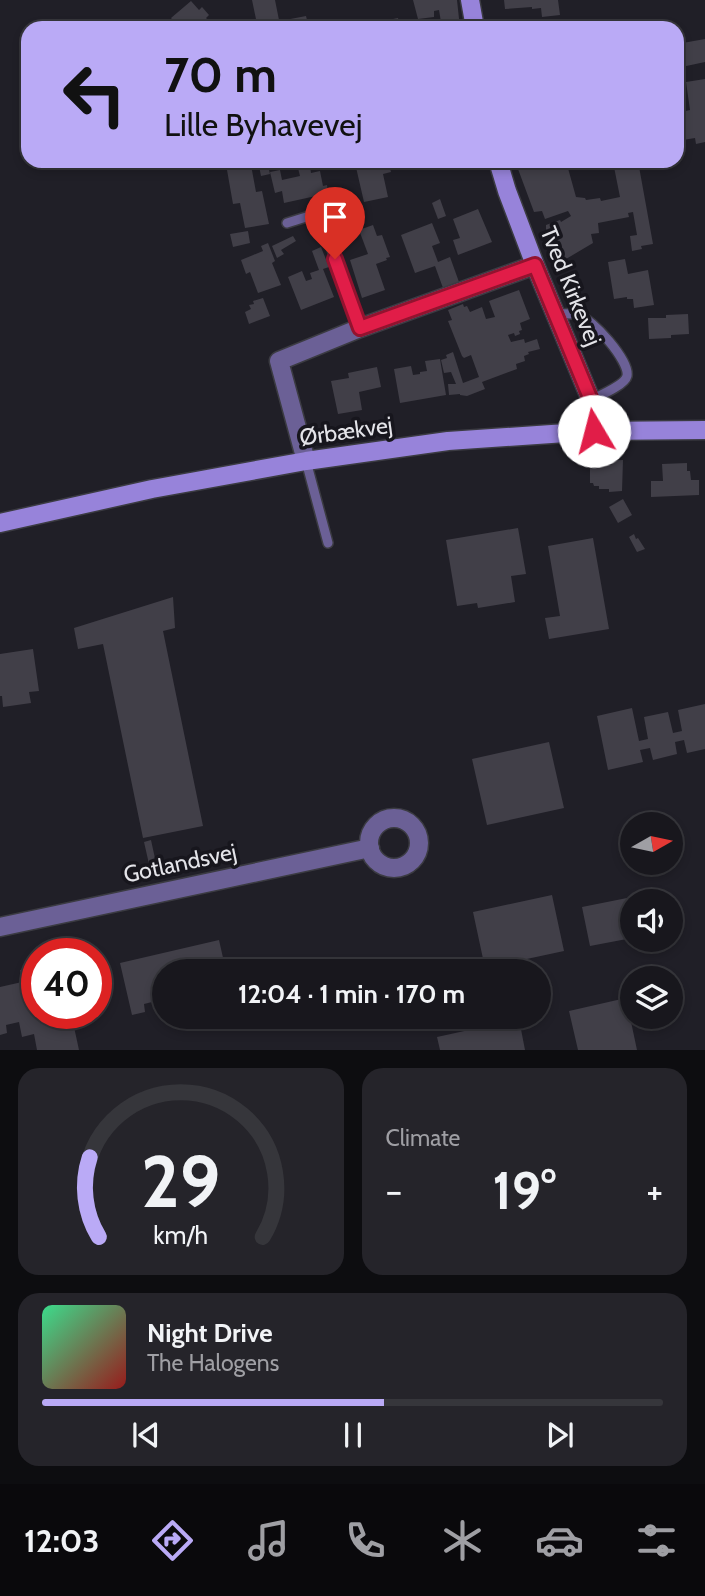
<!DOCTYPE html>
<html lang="en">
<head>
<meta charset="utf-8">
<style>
  body { margin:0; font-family:Cabin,sans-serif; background:#25242a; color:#f1f3f6; height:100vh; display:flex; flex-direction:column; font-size:26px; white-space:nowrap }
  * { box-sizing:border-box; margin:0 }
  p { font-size:23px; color:#9f9fa4 }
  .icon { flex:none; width:38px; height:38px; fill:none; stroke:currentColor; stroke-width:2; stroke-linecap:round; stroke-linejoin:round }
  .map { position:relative; height:1050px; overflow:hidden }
  .drawer { display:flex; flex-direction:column; gap:18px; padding:18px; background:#0d0d10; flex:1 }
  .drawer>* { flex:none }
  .guide { position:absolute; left:21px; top:21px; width:663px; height:147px; border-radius:21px; box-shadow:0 4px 10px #0003,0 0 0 2px #36363b; background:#baaaf6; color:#111; overflow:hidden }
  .needle { width:46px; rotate:81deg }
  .fabs { position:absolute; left:620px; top:812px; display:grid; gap:14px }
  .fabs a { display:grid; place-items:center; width:63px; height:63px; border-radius:50%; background:#18171d; box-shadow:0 4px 10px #0003,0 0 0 2px #36363b; font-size:35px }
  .speed { position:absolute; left:21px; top:938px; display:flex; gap:14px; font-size:35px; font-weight:700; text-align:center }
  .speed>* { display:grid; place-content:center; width:91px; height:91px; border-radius:50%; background:#18171d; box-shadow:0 4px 10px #0003,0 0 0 2px #36363b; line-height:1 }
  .speed .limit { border:10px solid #d22; background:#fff; color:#111 }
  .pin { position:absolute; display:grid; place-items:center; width:60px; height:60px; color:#fff; margin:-72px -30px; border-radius:50% 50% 50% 0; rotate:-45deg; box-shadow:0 0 7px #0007 }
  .pin .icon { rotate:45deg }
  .me { position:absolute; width:77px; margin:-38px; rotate:352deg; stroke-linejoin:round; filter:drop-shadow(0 0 5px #0008) }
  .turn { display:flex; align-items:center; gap:24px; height:147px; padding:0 28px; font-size:32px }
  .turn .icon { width:91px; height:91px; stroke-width:2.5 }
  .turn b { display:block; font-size:49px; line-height:60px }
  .big { font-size:52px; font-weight:700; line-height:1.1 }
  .drawer .tile { flex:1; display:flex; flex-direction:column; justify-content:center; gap:10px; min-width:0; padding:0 24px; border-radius:21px; background:#25242a }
  .drawer .dial { align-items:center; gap:0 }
  .dial svg { height:182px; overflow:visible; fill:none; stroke:#36363b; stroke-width:7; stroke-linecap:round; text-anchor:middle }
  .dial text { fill:#f1f3f6; stroke:none }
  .song { display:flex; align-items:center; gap:21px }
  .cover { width:84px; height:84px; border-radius:10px; background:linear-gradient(135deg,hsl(150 70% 55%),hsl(0 70% 35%)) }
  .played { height:7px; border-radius:4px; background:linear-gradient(90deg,#baaaf6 55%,#36363b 55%) }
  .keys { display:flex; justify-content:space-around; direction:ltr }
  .heat { display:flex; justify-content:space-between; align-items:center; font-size:38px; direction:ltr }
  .drawer .tiles { flex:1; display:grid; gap:18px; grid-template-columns:1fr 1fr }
  .tile:last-child { grid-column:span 2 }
  .trip { position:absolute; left:152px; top:959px; width:399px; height:70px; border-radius:35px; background:#18171d; box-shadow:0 4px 10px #0003,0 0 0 2px #36363b; font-weight:700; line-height:70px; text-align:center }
  .menu { display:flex; height:112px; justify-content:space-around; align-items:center; background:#0a090c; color:#9f9fa4 }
  .menu .icon { width:49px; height:49px }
  .menu .active { color:#baaaf6 }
  .menu b { font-size:32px; color:#f1f3f6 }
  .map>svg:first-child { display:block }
</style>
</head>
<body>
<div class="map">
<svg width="705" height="1050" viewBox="0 0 705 1050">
  <rect width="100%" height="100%" fill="#201f27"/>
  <path fill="#413f48" d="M 252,0 L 275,0 L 279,20 L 257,24 Z
    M 413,0 L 457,0 L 460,28 L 442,28 L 439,10 L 434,11 L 434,17 L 418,19 Z
    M 504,0 L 558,0 L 560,15 L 542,17 L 541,8 L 532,9 L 532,7 L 505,9 Z
    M 191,1 L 199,10 L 202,7 L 209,15 L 206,18 L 214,26 L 213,28 L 179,28 L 171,18 Z
    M 306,16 L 309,28 L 281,28 L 280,21 Z
    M 398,18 L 400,28 L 369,28 L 368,24 Z
    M 705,39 L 705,62 L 677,68 L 677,44 Z
    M 705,79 L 705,142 L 696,144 L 695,138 L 677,141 L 677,113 L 690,110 L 686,82 Z
    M 258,161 L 267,161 L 270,174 L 261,176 Z
    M 365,161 L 388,161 L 391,172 L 383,174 L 388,197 L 364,202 L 355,163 Z
    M 454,161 L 479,161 L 480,165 L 456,170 Z
    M 531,161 L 566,161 L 576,197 L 585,198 L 586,200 L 600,198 L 601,201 L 620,197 L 614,167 L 603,169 L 602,161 L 638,161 L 653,244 L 641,246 L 642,249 L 632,251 L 630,236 L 637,235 L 633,212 L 628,213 L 629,217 L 598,223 L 599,233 L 591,234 L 593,243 L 566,259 L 562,255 L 546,229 L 546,225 L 560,220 L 561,222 L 571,216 L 568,211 L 545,219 L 542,211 L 534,212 L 518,169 L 532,163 Z
    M 251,165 L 256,192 L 262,191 L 269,224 L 245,228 L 240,203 L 233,204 L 227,170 Z
    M 310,166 L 311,173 L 320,171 L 323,186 L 327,185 L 328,191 L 325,191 L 325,194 L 284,203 L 282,191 L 275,193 L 270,172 L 280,170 L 282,180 L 300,176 L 298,168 Z
    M 440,199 L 446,216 L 438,219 L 432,203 Z
    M 478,209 L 492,242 L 458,255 L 453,240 L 460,238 L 453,219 Z
    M 432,223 L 440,243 L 432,246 L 438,262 L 450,257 L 459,282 L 443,288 L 435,266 L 415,273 L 401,235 Z
    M 373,225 L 377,236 L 382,235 L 390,257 L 386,258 L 387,260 L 376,264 L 385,290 L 362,298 L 350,260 L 368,254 L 359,230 Z
    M 248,231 L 250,243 L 233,247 L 230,234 Z
    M 293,236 L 296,241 L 281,250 L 284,254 L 277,258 L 272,246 Z
    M 268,243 L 275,261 L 272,263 L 281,285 L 258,293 L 250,272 L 246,274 L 241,260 L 263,251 L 261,246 Z
    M 321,247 L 329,267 L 323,269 L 334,297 L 301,310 L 288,277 L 302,271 L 306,281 L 312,279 L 310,273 L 319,270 L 312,251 Z
    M 625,259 L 628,274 L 648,270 L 654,305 L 634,308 L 633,299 L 627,299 L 627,297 L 614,299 L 608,262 Z
    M 519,290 L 530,319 L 520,323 L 522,330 L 519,331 L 520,334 L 515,336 L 514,333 L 508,335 L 511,342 L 524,339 L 525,343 L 537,339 L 540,349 L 528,352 L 529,354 L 524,356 L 525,361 L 516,364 L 517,369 L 482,382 L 485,389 L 467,396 L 460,395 L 460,394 L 449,395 L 448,384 L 456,384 L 451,372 L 444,373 L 441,360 L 447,358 L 446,355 L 453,352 L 463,383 L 479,377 L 471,355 L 464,358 L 462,356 L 448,321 L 452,320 L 448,310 L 463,304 L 464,307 L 467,306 L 470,312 L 482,307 L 486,319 L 495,317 L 489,301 Z
    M 263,298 L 270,316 L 249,324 L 245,312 L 251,309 L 249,305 L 254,304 L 253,301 Z
    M 688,314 L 689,334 L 671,335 L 671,338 L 649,339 L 648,318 L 666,318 L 666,315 Z
    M 440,359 L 446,395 L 400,403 L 394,369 L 411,366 L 413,375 L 420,374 L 420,372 L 427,371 L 425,361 Z
    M 377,367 L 381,387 L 359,392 L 362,410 L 338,414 L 331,381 L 349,378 L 348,373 Z
    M 623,460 L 622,491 L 609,492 L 609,489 L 599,489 L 599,486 L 594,486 L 593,483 L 590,483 L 590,468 L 593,468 L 593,461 Z
    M 687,463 L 687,471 L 690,471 L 691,480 L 699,480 L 699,495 L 651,497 L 651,481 L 663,481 L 662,464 Z
    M 623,499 L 632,515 L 618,523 L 609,507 Z
    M 518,528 L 526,574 L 511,576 L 515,602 L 478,608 L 477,603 L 457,606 L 446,540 Z
    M 634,534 L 636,539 L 638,538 L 645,549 L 637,552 L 629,537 Z
    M 593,538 L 609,629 L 549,639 L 545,618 L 560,616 L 548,546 Z
    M 173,597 L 175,628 L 163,631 L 203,826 L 143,838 L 103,644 L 78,649 L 74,628 Z
    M 33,649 L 39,691 L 29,692 L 31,703 L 3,707 L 2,696 L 0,696 L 0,654 Z
    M 705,704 L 705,749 L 687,753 L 684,740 L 675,742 L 677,754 L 653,760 L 650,748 L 640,750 L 643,762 L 608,770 L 597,716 L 632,708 L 639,741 L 648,739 L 644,717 L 668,712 L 673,733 L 682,731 L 678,710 Z
    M 549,742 L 564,808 L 487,825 L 472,759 Z
    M 151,840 L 156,863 L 149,864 L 144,842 Z
    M 552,895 L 564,951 L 485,968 L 473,912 Z
    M 637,896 L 639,901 L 632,901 L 632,938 L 590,946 L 582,907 Z
    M 219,940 L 226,971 L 164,971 L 164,999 L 144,1004 L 145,1012 L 132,1015 L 120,963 Z
    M 33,968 L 35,978 L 37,978 L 37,1013 L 71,1013 L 79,1050 L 37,1050 L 34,1034 L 22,1037 L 19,1022 L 6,1025 L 7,1033 L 0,1035 L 0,987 L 22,982 L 20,970 Z
    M 626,998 L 637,1050 L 578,1050 L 569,1011 Z
    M 519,1019 L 525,1050 L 440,1050 L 437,1037 Z"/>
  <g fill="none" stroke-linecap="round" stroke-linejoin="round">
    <defs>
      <path id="lane" d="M 287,223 L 319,213 L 360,328
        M 556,314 C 562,314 571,313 578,315 C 592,318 630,361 627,376 C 625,385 599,396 591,400
        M 306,461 L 328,543"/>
      <path id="street" d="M 306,461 L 279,361 L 360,328 L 535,265
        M369 843a25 25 0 1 1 50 0a25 25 0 1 1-50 0Z
        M 0,927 L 370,848"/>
      <path id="secondary" d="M 470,0 L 475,28
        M 498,161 L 507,191 L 535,265 L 591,400 L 595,431
        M 0,523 L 152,489 L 306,461 L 448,441 L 595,431 L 705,430"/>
    </defs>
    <use href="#lane" stroke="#3b3b42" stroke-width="12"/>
    <use href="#street" stroke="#3b3b42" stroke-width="21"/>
    <use href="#secondary" stroke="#3b3b42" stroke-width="21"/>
    <use href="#lane" stroke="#6b6096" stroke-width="9"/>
    <use href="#street" stroke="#6b6096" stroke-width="18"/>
    <use href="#secondary" stroke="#9783da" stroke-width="18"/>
  </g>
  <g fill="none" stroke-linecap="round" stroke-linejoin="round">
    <defs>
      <path id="route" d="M 335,259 L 360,328 L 535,265 L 591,400 L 594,431"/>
    </defs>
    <use href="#route" stroke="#92132f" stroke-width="18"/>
    <use href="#route" stroke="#e11d48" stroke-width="12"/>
  </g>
  <g text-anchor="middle" stroke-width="7" stroke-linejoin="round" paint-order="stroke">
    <g font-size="23" fill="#e4e4e9" stroke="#17161d">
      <text transform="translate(571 286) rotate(68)" y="8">Tved Kirkevej</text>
      <text transform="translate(346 431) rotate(-8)" y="8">Ørbækvej</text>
      <text transform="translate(180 863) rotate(-12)" y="8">Gotlandsvej</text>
    </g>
  </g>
</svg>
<div class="fabs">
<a><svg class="needle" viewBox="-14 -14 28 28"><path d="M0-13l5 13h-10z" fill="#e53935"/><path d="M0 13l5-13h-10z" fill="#9f9fa4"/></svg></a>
<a><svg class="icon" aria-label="sound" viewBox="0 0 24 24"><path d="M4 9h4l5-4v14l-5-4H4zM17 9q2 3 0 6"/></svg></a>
<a><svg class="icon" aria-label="layers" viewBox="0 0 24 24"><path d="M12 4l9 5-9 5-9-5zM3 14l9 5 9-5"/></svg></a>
</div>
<div class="speed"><div class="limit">40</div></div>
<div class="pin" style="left:335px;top:259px;background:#d93025"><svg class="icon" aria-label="arrive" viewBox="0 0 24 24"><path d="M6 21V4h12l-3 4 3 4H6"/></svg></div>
<svg class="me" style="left:594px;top:431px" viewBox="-20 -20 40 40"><circle r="19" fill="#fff"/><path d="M0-13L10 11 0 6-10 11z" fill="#e11d48"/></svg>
<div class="trip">12:04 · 1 min · 170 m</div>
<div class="guide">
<div class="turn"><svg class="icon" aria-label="left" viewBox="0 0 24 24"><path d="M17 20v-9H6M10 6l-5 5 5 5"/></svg><div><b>70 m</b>Lille Byhavevej</div></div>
</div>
</div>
<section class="drawer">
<div class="tiles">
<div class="tile dial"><svg viewBox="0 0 100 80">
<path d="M14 69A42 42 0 1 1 86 69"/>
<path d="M14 69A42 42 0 0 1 10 34" stroke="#baaaf6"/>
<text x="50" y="56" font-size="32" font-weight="700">29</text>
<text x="50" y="72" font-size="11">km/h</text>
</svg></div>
<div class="tile"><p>Climate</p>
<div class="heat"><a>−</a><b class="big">19°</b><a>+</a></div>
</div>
<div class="tile">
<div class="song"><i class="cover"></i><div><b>Night Drive</b><p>The Halogens</p></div></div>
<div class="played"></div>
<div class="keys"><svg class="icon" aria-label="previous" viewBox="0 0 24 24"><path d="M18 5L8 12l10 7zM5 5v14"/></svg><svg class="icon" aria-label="pause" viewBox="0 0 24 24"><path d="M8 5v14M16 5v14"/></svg><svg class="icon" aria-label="next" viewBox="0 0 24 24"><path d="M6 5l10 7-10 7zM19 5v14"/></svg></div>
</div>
</div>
</section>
<nav class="menu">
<b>12:03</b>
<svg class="icon active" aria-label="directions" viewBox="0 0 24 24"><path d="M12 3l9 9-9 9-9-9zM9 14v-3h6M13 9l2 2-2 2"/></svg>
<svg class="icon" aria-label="music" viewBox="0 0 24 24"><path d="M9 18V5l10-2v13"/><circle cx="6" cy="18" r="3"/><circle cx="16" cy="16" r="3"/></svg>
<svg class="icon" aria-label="phone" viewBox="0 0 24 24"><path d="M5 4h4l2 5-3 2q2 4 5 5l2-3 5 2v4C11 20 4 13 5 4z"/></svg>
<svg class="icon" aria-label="climate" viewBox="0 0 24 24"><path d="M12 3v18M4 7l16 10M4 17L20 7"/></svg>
<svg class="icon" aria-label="car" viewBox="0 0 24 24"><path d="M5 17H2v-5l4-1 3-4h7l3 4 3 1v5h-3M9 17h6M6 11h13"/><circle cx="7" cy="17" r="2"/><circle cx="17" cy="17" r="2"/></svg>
<svg class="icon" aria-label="filters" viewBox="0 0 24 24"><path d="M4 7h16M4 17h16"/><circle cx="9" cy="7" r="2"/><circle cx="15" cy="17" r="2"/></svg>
</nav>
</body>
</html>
